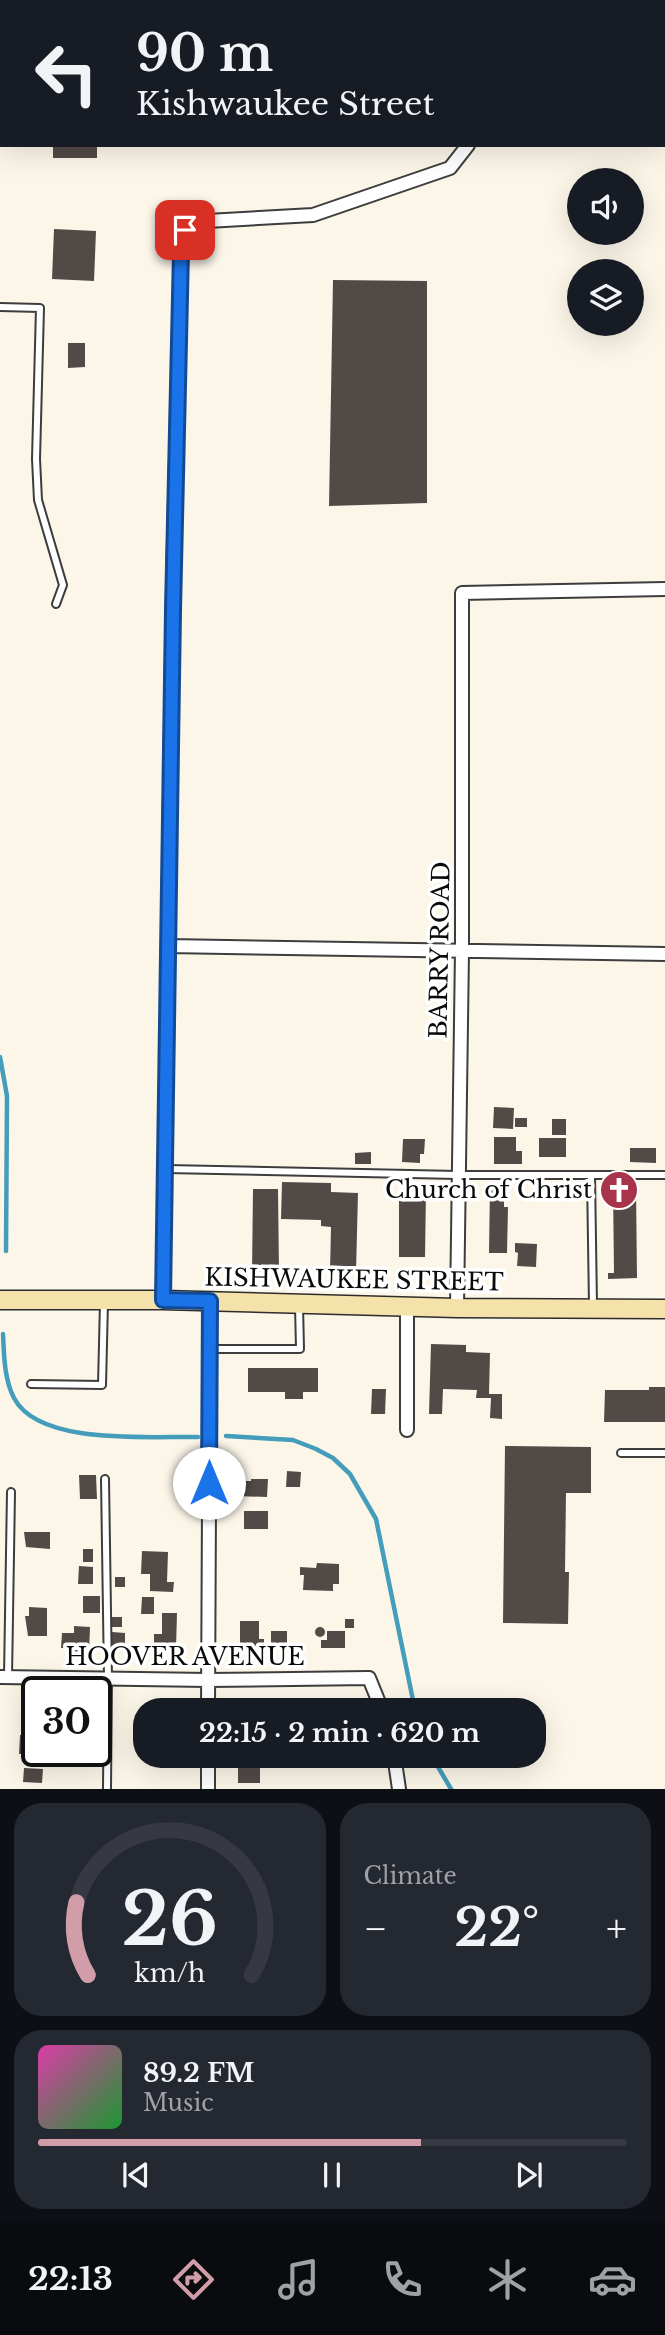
<!DOCTYPE html>
<html lang="en">
<head>
<meta charset="utf-8">
<style>
  body { margin:0; font-family:"Libre Baskerville",serif; background:#242831; color:#f1f3f6; height:100vh; display:flex; flex-direction:column; font-size:26px; white-space:nowrap }
  * { box-sizing:border-box; margin:0 }
  p { font-size:23px; color:#9ea1a6 }
  .icon { flex:none; width:38px; height:38px; fill:none; stroke:currentColor; stroke-width:2; stroke-linecap:round; stroke-linejoin:round }
  .map { position:relative; height:1789px; overflow:hidden }
  .panel { display:flex; flex-direction:column; gap:14px; padding:14px; background:#0d0f14; flex:1 }
  .panel>* { flex:none }
  .banner { position:absolute; left:0px; top:0px; width:665px; height:147px; box-shadow:0 7px 28px #0002; background:#171b24; color:#f1f3f6; overflow:hidden }
  .tools { position:absolute; left:567px; top:168px; display:grid; gap:14px }
  .tools a { display:grid; place-items:center; width:77px; height:77px; border-radius:50%; background:#171b24; box-shadow:0 7px 28px #0002; font-size:35px }
  .speed { position:absolute; left:21px; top:1676px; display:flex; gap:14px; font-size:35px; font-weight:700; text-align:center }
  .speed>* { display:grid; place-content:center; width:91px; height:91px; border-radius:50%; background:#171b24; box-shadow:0 7px 28px #0002; line-height:1 }
  .speed .limit { border:4px solid #111; border-radius:10px; background:#fff; color:#111 }
  .pin { position:absolute; display:grid; place-items:center; width:60px; height:60px; color:#fff; margin:-30px; border-radius:14px; box-shadow:0 4px 10px #0006 }
  .me { position:absolute; width:77px; margin:-38px; rotate:0deg; stroke-linejoin:round; filter:drop-shadow(0 0 5px #0008) }
  .turn { display:flex; align-items:center; gap:24px; height:147px; padding:0 21px; font-size:32px }
  .turn .icon { width:91px; height:91px; stroke-width:2.5 }
  .turn b { display:block; font-size:49px; line-height:60px }
  .big { font-size:52px; font-weight:800; line-height:1.1 }
  .panel .widget { flex:1; display:flex; flex-direction:column; justify-content:center; gap:10px; min-width:0; padding:0 24px; border-radius:28px; background:#242831 }
  .panel .dial { align-items:center; gap:0 }
  .dial svg { height:182px; overflow:visible; fill:none; stroke:#363941; stroke-width:7; stroke-linecap:round; text-anchor:middle }
  .dial text { fill:#f1f3f6; stroke:none }
  .song { display:flex; align-items:center; gap:21px }
  .cover { width:84px; height:84px; border-radius:10px; background:linear-gradient(135deg,hsl(320 70% 55%),hsl(130 70% 35%)) }
  .played { height:7px; border-radius:4px; background:linear-gradient(90deg,#d09da9 65%,#363941 65%) }
  .keys { display:flex; justify-content:space-around; direction:ltr }
  .heat { display:flex; justify-content:space-between; align-items:center; font-size:38px; direction:ltr }
  .panel .tiles { flex:1; display:grid; gap:14px; grid-template-columns:1fr 1fr }
  .widget:last-child { grid-column:span 2 }
  .trip { position:absolute; left:133px; top:1698px; width:413px; height:70px; border-radius:28px; background:#171b24; box-shadow:0 7px 28px #0002; font-weight:800; line-height:70px; text-align:center }
  .tabs { display:flex; height:112px; justify-content:space-around; align-items:center; background:#090b0e; color:#9ea1a6 }
  .tabs .icon { width:49px; height:49px }
  .tabs .on { color:#d09da9 }
  .tabs b { font-size:32px; color:#f1f3f6 }
  .map>svg:first-child { display:block }
</style>
</head>
<body>
<div class="map">
<svg width="665" height="1789" viewBox="0 0 665 1789">
  <rect width="100%" height="100%" fill="#fcf6e9"/>
  <g fill="none" stroke-linecap="round" stroke-linejoin="round">
    <path stroke="#449dbb" stroke-width="4.5" d="M 0,1057 L 7,1096 L 6,1251
      M 3,1334 C 4,1354 4,1379 14,1398 C 39,1446 150,1436 198,1437
      M 226,1436 L 293,1440 L 316,1449 L 333,1458 L 350,1474 L 376,1519 L 415,1710
      M 431,1755 L 451,1789"/>
  </g>
  <path fill="#514a47" d="M 53,145 L 97,145 L 97,158 L 53,158 Z
    M 54,229 L 96,231 L 94,281 L 52,279 Z
    M 333,280 L 427,281 L 427,503 L 329,506 Z
    M 68,343 L 85,343 L 85,367 L 68,368 Z
    M 494,1107 L 514,1108 L 513,1129 L 493,1128 Z
    M 515,1118 L 527,1118 L 527,1127 L 515,1127 Z
    M 552,1119 L 566,1119 L 566,1135 L 552,1135 Z
    M 494,1137 L 516,1137 L 516,1151 L 522,1151 L 522,1164 L 494,1164 Z
    M 539,1138 L 566,1138 L 566,1157 L 539,1157 Z
    M 403,1139 L 425,1139 L 424,1154 L 420,1154 L 420,1163 L 402,1162 Z
    M 630,1148 L 656,1148 L 656,1163 L 630,1162 Z
    M 371,1152 L 371,1164 L 355,1164 L 355,1153 Z
    M 282,1182 L 331,1183 L 331,1192 L 358,1193 L 356,1272 L 330,1272 L 331,1227 L 321,1226 L 321,1220 L 281,1219 Z
    M 490,1185 L 504,1185 L 504,1207 L 508,1207 L 507,1253 L 489,1253 Z
    M 613,1187 L 636,1187 L 637,1278 L 608,1279 L 608,1273 L 614,1273 Z
    M 253,1189 L 278,1189 L 279,1272 L 252,1272 Z
    M 399,1191 L 426,1191 L 425,1257 L 399,1257 Z
    M 515,1243 L 537,1244 L 536,1267 L 517,1266 L 518,1253 L 515,1252 Z
    M 431,1344 L 466,1345 L 466,1352 L 490,1353 L 489,1394 L 502,1394 L 502,1419 L 490,1418 L 491,1398 L 476,1398 L 477,1390 L 443,1389 L 442,1414 L 429,1414 Z
    M 248,1368 L 318,1368 L 318,1392 L 303,1392 L 303,1399 L 285,1399 L 285,1392 L 248,1392 Z
    M 649,1387 L 665,1387 L 665,1422 L 604,1422 L 605,1390 L 649,1390 Z
    M 372,1389 L 386,1389 L 385,1414 L 371,1414 Z
    M 505,1446 L 591,1447 L 591,1493 L 566,1493 L 565,1572 L 569,1572 L 568,1624 L 503,1623 Z
    M 287,1471 L 301,1472 L 300,1487 L 286,1487 Z
    M 79,1475 L 96,1475 L 97,1499 L 80,1499 Z
    M 251,1479 L 268,1479 L 267,1497 L 236,1496 L 237,1481 L 251,1481 Z
    M 244,1511 L 268,1511 L 268,1529 L 244,1529 Z
    M 24,1532 L 50,1532 L 50,1549 L 26,1547 Z
    M 83,1549 L 93,1549 L 93,1562 L 83,1562 Z
    M 142,1551 L 168,1552 L 167,1582 L 174,1582 L 173,1592 L 150,1591 L 150,1574 L 141,1574 Z
    M 317,1563 L 339,1564 L 339,1584 L 333,1584 L 333,1591 L 303,1590 L 304,1575 L 300,1575 L 300,1567 L 316,1568 Z
    M 79,1566 L 93,1567 L 93,1584 L 78,1584 Z
    M 115,1577 L 125,1577 L 125,1587 L 115,1587 Z
    M 83,1596 L 100,1596 L 100,1613 L 83,1613 Z
    M 142,1597 L 154,1597 L 154,1614 L 141,1614 Z
    M 29,1607 L 47,1608 L 47,1636 L 28,1636 L 25,1616 L 29,1616 Z
    M 162,1613 L 177,1613 L 176,1649 L 154,1649 L 154,1634 L 162,1634 Z
    M 112,1617 L 122,1617 L 122,1627 L 112,1627 Z
    M 345,1619 L 354,1619 L 354,1628 L 345,1628 Z
    M 240,1621 L 259,1621 L 259,1639 L 264,1639 L 264,1646 L 259,1646 L 259,1650 L 240,1650 Z
    M 74,1626 L 90,1627 L 89,1653 L 74,1652 L 74,1648 L 61,1648 L 62,1633 L 74,1633 Z
    M315 1632a5 5 0 1 1 10 0a5 5 0 1 1-10 0Z
    M 271,1631 L 287,1631 L 287,1648 L 271,1648 Z
    M 327,1631 L 345,1631 L 345,1648 L 321,1648 L 321,1640 L 327,1640 Z
    M 112,1632 L 125,1633 L 125,1648 L 111,1647 Z
    M 267,1703 L 282,1703 L 282,1710 L 267,1710 Z
    M 234,1706 L 261,1707 L 261,1710 L 234,1710 Z
    M 20,1735 L 34,1735 L 33,1754 L 19,1754 Z
    M 96,1738 L 99,1738 L 99,1756 L 74,1756 L 74,1752 L 96,1752 Z
    M 238,1767 L 260,1767 L 260,1783 L 238,1783 Z
    M 24,1768 L 43,1769 L 42,1783 L 23,1782 Z"/>
  <g fill="none" stroke-linecap="round" stroke-linejoin="round">
    <defs>
      <path id="lane" d="M 256,2 L 256,0
        M 0,52 L 2,52
        M 0,307 L 40,308 L 36,459 L 38,500 L 63,585 L 56,604
        M 166,1169 L 458,1175 L 665,1175
        M 591,1175 L 593,1306
        M 210,1349 L 300,1349 L 299,1305
        M 31,1384 L 102,1385 L 104,1302
        M 621,1453 L 665,1453
        M 105,1479 L 108,1678 L 107,1789
        M 8,1677 L 11,1492"/>
      <path id="street" d="M 663,40 L 665,40
        M 168,946 L 665,954
        M 163,1300 L 173,582 L 181,251 L 185,230 L 207,221 L 313,215 L 450,168 L 468,145
        M 457,1308 L 462,951 L 462,593 L 665,589
        M 407,1430 L 407,1307
        M 0,1677 L 208,1680 L 369,1678 L 382,1710
        M 208,1710 L 210,1301
        M 394,1755 L 399,1789
        M 208,1789 L 208,1755"/>
      <path id="secondary" d="M 0,1300 L 163,1300 L 457,1308 L 665,1309"/>
    </defs>
    <use href="#lane" stroke="#3d3d3d" stroke-width="10"/>
    <use href="#street" stroke="#3d3d3d" stroke-width="16"/>
    <use href="#secondary" stroke="#2c2c2c" stroke-width="21"/>
    <use href="#lane" stroke="#fff" stroke-width="6"/>
    <use href="#street" stroke="#fff" stroke-width="12"/>
    <use href="#secondary" stroke="#f5e2ab" stroke-width="18"/>
  </g>
  <g fill="none" stroke-linecap="round" stroke-linejoin="round">
    <defs>
      <path id="route" d="M 185,230 L 181,251 L 173,610 L 163,1300 L 210,1301 L 209,1483"/>
    </defs>
    <use href="#route" stroke="#114b97" stroke-width="18"/>
    <use href="#route" stroke="#1a73e8" stroke-width="12"/>
  </g>
  <defs>
    <symbol id="church-disc" viewBox="-11 -11 22 22"><circle r="9.5" fill="#a7344a" stroke="#fff"/><path d="M-1.2-6h2.4v3.5h3.3v2.4h-3.3V6h-2.4V-.1h-3.3v-2.4h3.3Z" fill="#fff"/></symbol>
  </defs>
  <g fill-rule="evenodd">
    <use href="#church-disc" x="597" y="1168" width="44" height="44"/>
  </g>
  <g text-anchor="middle" stroke-width="7" stroke-linejoin="round" paint-order="stroke">
    <g font-size="24" fill="#0a0a0a" stroke="#fff">
      <text transform="translate(440 950) rotate(-89)" y="8">BARRY ROAD</text>
      <text transform="translate(354 1280) rotate(1)" y="8">KISHWAUKEE STREET</text>
      <text x="185" y="1665">HOOVER AVENUE</text>
    </g>
    <g font-size="24" fill="#0a0a0a" stroke="#fff" text-anchor="end">
      <text x="592" y="1198">Church of Christ</text>
    </g>
  </g>
</svg>
<div class="tools">
<a><svg class="icon" aria-label="sound" viewBox="0 0 24 24"><path d="M4 9h4l5-4v14l-5-4H4zM17 9q2 3 0 6"/></svg></a>
<a><svg class="icon" aria-label="layers" viewBox="0 0 24 24"><path d="M12 4l9 5-9 5-9-5zM3 14l9 5 9-5"/></svg></a>
</div>
<div class="speed"><div class="limit">30</div></div>
<div class="pin" style="left:185px;top:230px;background:#d93025"><svg class="icon" aria-label="arrive" viewBox="0 0 24 24"><path d="M6 21V4h12l-3 4 3 4H6"/></svg></div>
<svg class="me" style="left:209px;top:1483px" viewBox="-20 -20 40 40"><circle r="19" fill="#fff"/><path d="M0-13L10 11 0 6-10 11z" fill="#1a73e8"/></svg>
<div class="trip">22:15 · 2 min · 620 m</div>
<div class="banner">
<div class="turn"><svg class="icon" aria-label="left" viewBox="0 0 24 24"><path d="M17 20v-9H6M10 6l-5 5 5 5"/></svg><div><b>90 m</b>Kishwaukee Street</div></div>
</div>
</div>
<section class="panel">
<div class="tiles">
<div class="widget dial"><svg viewBox="0 0 100 80">
<path d="M14 69A42 42 0 1 1 86 69"/>
<path d="M14 69A42 42 0 0 1 9 37" stroke="#d09da9"/>
<text x="50" y="56" font-size="32" font-weight="700">26</text>
<text x="50" y="72" font-size="11">km/h</text>
</svg></div>
<div class="widget"><p>Climate</p>
<div class="heat"><a>−</a><b class="big">22°</b><a>+</a></div>
</div>
<div class="widget">
<div class="song"><i class="cover"></i><div><b>89.2 FM</b><p>Music</p></div></div>
<div class="played"></div>
<div class="keys"><svg class="icon" aria-label="previous" viewBox="0 0 24 24"><path d="M18 5L8 12l10 7zM5 5v14"/></svg><svg class="icon" aria-label="pause" viewBox="0 0 24 24"><path d="M8 5v14M16 5v14"/></svg><svg class="icon" aria-label="next" viewBox="0 0 24 24"><path d="M6 5l10 7-10 7zM19 5v14"/></svg></div>
</div>
</div>
</section>
<nav class="tabs">
<b>22:13</b>
<svg class="icon on" aria-label="directions" viewBox="0 0 24 24"><path d="M12 3l9 9-9 9-9-9zM9 14v-3h6M13 9l2 2-2 2"/></svg>
<svg class="icon" aria-label="music" viewBox="0 0 24 24"><path d="M9 18V5l10-2v13"/><circle cx="6" cy="18" r="3"/><circle cx="16" cy="16" r="3"/></svg>
<svg class="icon" aria-label="phone" viewBox="0 0 24 24"><path d="M5 4h4l2 5-3 2q2 4 5 5l2-3 5 2v4C11 20 4 13 5 4z"/></svg>
<svg class="icon" aria-label="climate" viewBox="0 0 24 24"><path d="M12 3v18M4 7l16 10M4 17L20 7"/></svg>
<svg class="icon" aria-label="car" viewBox="0 0 24 24"><path d="M5 17H2v-5l4-1 3-4h7l3 4 3 1v5h-3M9 17h6M6 11h13"/><circle cx="7" cy="17" r="2"/><circle cx="17" cy="17" r="2"/></svg>
</nav>
</body>
</html>
